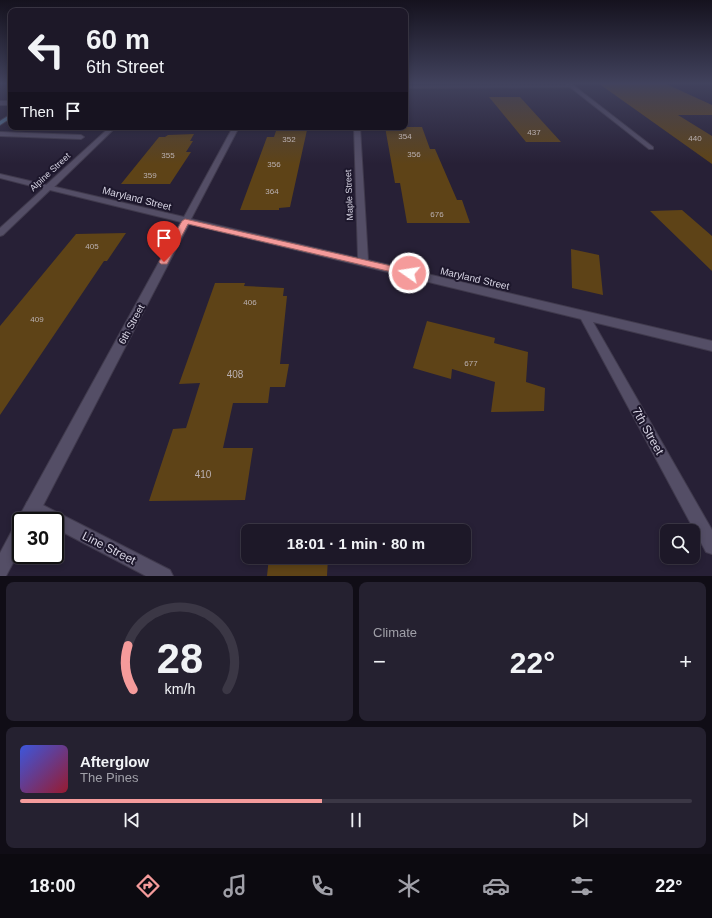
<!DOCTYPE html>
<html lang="en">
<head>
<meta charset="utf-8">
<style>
  body { margin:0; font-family:Helvetica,sans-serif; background:#252130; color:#f1f3f6; height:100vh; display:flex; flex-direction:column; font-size:15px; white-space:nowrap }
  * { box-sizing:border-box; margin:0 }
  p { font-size:13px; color:#a0a0a8 }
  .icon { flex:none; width:22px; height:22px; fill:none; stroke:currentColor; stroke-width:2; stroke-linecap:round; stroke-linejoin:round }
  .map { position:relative; height:576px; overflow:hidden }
  .side { display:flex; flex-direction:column; gap:6px; padding:6px; background:#100d16; flex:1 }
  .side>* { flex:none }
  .banner { position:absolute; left:8px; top:8px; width:400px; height:122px; border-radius:8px; box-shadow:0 2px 6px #0003,0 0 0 1px #3b3745; background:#1d1828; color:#f1f3f6; overflow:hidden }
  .tools { position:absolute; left:660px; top:524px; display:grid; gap:8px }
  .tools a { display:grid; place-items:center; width:40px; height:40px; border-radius:8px; background:#1d1828; box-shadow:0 2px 6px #0003,0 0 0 1px #3b3745; font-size:20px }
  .speed { position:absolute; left:12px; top:512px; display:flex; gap:8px; font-size:20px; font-weight:700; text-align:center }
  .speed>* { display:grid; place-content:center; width:52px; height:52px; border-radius:50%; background:#1d1828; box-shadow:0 2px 6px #0003,0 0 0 1px #3b3745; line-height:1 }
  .speed .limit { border:2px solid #111; border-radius:6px; background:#fff; color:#111 }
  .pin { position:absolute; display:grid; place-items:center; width:34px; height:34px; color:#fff; margin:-41px -17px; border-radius:50% 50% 50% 0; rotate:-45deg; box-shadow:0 0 4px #0007 }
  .pin .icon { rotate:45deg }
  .me { position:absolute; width:44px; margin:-22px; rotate:283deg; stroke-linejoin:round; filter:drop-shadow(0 0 3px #0008) }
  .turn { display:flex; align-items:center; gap:14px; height:84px; padding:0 12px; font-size:18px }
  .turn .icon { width:52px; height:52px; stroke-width:2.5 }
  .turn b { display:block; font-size:28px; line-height:34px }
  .then { display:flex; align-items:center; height:38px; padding:0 12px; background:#0003; gap:8px; font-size:15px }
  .big { font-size:30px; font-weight:600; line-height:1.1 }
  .side .card { flex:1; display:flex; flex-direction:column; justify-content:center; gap:6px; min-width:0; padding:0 14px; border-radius:8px; background:#252130 }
  .side .dial { align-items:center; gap:0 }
  .dial svg { height:104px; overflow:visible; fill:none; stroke:#3b3745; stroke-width:7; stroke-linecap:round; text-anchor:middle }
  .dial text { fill:#f1f3f6; stroke:none }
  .song { display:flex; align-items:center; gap:12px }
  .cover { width:48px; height:48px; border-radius:6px; background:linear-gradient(135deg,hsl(230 70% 55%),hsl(350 70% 35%)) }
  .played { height:4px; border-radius:2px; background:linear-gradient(90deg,#f59b9b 45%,#3b3745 45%) }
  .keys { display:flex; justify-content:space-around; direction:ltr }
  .heat { display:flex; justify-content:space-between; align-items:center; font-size:22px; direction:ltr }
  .side .tiles { flex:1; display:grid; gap:6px; grid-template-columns:1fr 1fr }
  .card:last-child { grid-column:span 2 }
  .trip { position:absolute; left:241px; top:524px; width:230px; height:40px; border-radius:8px; background:#1d1828; box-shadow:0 2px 6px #0003,0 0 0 1px #3b3745; font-weight:600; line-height:40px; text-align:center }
  .tab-bar { display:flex; height:64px; justify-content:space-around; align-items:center; background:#0c0a10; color:#a0a0a8 }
  .tab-bar .icon { width:28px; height:28px }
  .tab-bar .current { color:#f59b9b }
  .tab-bar b { font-size:18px; color:#f1f3f6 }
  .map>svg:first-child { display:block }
</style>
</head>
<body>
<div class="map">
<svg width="712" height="576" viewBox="0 0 712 576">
  <rect width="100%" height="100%" fill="#272036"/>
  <path fill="#5e4317" d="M 598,83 L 664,83 L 712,105 L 712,115 L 678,115 L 712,136 L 712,164 Z
    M 489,97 L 520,97 L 561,142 L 526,142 Z
    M 385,127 L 422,127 L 430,149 L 435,149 L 457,200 L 462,200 L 470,223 L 407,223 L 400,183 L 395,183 Z
    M 307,130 L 290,207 L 279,208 L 279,210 L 240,210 L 267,137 L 274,137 L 276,131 Z
    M 194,134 L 190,141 L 193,141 L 186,152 L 191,152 L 170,184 L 121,184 L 159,137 L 165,137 L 168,135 Z
    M 682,210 L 712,236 L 712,271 L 650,211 Z
    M 126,233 L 107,261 L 104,261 L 0,415 L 0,326 L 76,234 Z
    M 571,249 L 599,255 L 603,295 L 572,288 Z
    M 215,283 L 245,283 L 244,286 L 284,288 L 283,296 L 287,296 L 280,364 L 289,364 L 285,387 L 270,387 L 268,403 L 233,403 L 223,448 L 253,448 L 245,500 L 149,501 L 173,429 L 186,428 L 200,383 L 179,384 Z
    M 427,321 L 495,338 L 494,343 L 528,352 L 526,382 L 545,388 L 544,411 L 491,412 L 495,382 L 452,369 L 451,379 L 413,368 Z
    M 329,524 L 329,531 L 272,531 L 273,525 Z
    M 269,557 L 328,557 L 327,576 L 267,576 Z"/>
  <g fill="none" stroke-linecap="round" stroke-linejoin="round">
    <defs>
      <path id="lane" d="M 0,101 L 11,101 L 11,105 L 0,105 Z
        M 110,127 L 116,127 L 51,190 L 45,190 L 45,186 Z
        M 0,132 L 81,135 L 84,137 L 81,139 L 0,136 Z
        M 33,500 L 170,570 L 173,576 L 146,576 L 55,528 L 55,521 C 43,521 30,520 25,508 L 27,502 Z"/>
      <path id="street" d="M 565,83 L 570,83 L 573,85 L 653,147 L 653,149 L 649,149 L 570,87 L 405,88 L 405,86 L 566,85 Z
        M 233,127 L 239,127 L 191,219 L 358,258 L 354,127 L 360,127 L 368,260 L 712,341 L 712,351 L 593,322 L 712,530 L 712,554 L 706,552 L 581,319 L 189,224 L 35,521 L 21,521 L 21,548 L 6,576 L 0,576 L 0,553 L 15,525 L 19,524 L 18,521 L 20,515 L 181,222 L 50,190 L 3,235 L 0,236 L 0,228 L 43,189 L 0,178 L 0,174 L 184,217 Z"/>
      <path id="secondary" d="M 11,114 L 11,118 L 0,125 L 0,121 Z"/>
    </defs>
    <use href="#lane" stroke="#403a4d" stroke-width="2"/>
    <use href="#street" stroke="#403a4d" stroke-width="2"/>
    <use href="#secondary" stroke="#403a4d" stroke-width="2"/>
    <use href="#lane" fill="#544e66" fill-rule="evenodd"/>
    <use href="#street" fill="#544e66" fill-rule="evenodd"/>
    <use href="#secondary" fill="#527293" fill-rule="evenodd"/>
  </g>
  <linearGradient id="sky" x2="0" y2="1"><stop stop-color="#15121e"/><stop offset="0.51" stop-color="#41425d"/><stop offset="1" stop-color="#41425d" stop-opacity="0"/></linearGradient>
  <rect width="712" height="164" fill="url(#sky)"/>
  <path fill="#f59b9b" stroke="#9f6565" d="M 185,219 L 409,270 L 413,273 L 409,276 L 188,224 L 167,264 L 161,264 L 159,262 L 182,221 Z"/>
  <g text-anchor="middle" stroke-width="4" stroke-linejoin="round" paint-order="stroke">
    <g font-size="8" fill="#bab0b1">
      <text x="534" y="135">437</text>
      <text x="405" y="139">354</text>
      <text x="695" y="141">440</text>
      <text x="289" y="142">352</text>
      <text x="414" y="157">356</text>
      <text x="168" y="158">355</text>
      <text x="274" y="167">356</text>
      <text x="150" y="178">359</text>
      <text x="272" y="194">364</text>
      <text x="437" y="217">676</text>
      <text x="92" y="249">405</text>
      <text x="250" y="305">406</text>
      <text x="37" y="322">409</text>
      <text x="471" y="366">677</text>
    </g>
    <g font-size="9" fill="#d8d5e4" stroke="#1d172c">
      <text transform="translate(50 172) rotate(-43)" y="3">Alpine Street</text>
      <text transform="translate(349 195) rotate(-92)" y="3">Maple Street</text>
    </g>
    <g font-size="10" fill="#d8d5e4" stroke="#1d172c">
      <text transform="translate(137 198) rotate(14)" y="4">Maryland Street</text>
      <text transform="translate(475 278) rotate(13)" y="4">Maryland Street</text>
      <text transform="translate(131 324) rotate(-62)" y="4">6th Street</text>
    </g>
    <g font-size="10" fill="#bab0b1">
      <text x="235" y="378">408</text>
      <text x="203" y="478">410</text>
    </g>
    <g font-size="12" fill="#d8d5e4" stroke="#1d172c">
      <text transform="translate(648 431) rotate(61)" y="4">7th Street</text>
      <text transform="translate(109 548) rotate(27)" y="4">Line Street</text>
    </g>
  </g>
</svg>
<div class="tools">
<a><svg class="icon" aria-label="search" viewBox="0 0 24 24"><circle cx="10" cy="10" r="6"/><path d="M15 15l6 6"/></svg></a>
</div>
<div class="speed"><div class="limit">30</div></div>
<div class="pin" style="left:164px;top:262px;background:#d93025"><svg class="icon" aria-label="arrive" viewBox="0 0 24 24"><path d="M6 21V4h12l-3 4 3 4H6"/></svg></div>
<svg class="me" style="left:409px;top:273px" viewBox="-20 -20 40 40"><circle r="17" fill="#f59b9b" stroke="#fff" stroke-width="3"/><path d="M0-11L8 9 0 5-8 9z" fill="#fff"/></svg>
<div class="trip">18:01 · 1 min · 80 m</div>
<div class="banner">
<div class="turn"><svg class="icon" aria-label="left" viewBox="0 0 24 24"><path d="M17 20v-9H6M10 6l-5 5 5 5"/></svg><div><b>60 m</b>6th Street</div></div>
<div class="then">Then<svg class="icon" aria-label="arrive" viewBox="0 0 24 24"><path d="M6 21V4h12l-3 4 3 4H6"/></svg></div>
</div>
</div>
<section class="side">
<div class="tiles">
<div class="card dial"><svg viewBox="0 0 100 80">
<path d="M14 69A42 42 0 1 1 86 69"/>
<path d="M14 69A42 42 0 0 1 10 35" stroke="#f59b9b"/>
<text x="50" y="56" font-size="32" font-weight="700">28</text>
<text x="50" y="72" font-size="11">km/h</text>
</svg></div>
<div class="card"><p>Climate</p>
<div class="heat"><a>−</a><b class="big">22°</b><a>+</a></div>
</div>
<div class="card">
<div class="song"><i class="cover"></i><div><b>Afterglow</b><p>The Pines</p></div></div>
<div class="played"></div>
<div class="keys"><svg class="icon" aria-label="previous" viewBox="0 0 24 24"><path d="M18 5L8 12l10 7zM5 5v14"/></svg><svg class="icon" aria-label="pause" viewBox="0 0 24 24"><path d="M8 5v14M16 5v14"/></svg><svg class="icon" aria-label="next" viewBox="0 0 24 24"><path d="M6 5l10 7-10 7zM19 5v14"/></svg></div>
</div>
</div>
</section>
<nav class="tab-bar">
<b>18:00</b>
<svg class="icon current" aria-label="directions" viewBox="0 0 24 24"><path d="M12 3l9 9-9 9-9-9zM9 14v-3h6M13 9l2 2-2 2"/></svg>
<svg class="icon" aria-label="music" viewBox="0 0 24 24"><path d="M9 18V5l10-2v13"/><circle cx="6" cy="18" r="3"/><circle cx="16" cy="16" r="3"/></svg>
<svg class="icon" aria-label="phone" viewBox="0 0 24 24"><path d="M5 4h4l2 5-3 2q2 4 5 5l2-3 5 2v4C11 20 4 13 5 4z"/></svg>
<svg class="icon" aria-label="climate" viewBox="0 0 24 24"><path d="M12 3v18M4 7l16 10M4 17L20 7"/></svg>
<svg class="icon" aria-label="car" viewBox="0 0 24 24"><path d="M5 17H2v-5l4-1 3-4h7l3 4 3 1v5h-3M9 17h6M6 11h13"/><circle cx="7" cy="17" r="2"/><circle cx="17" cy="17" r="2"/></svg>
<svg class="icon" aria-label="filters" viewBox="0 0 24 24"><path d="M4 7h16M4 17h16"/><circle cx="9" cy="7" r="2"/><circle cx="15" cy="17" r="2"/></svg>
<b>22°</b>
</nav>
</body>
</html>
